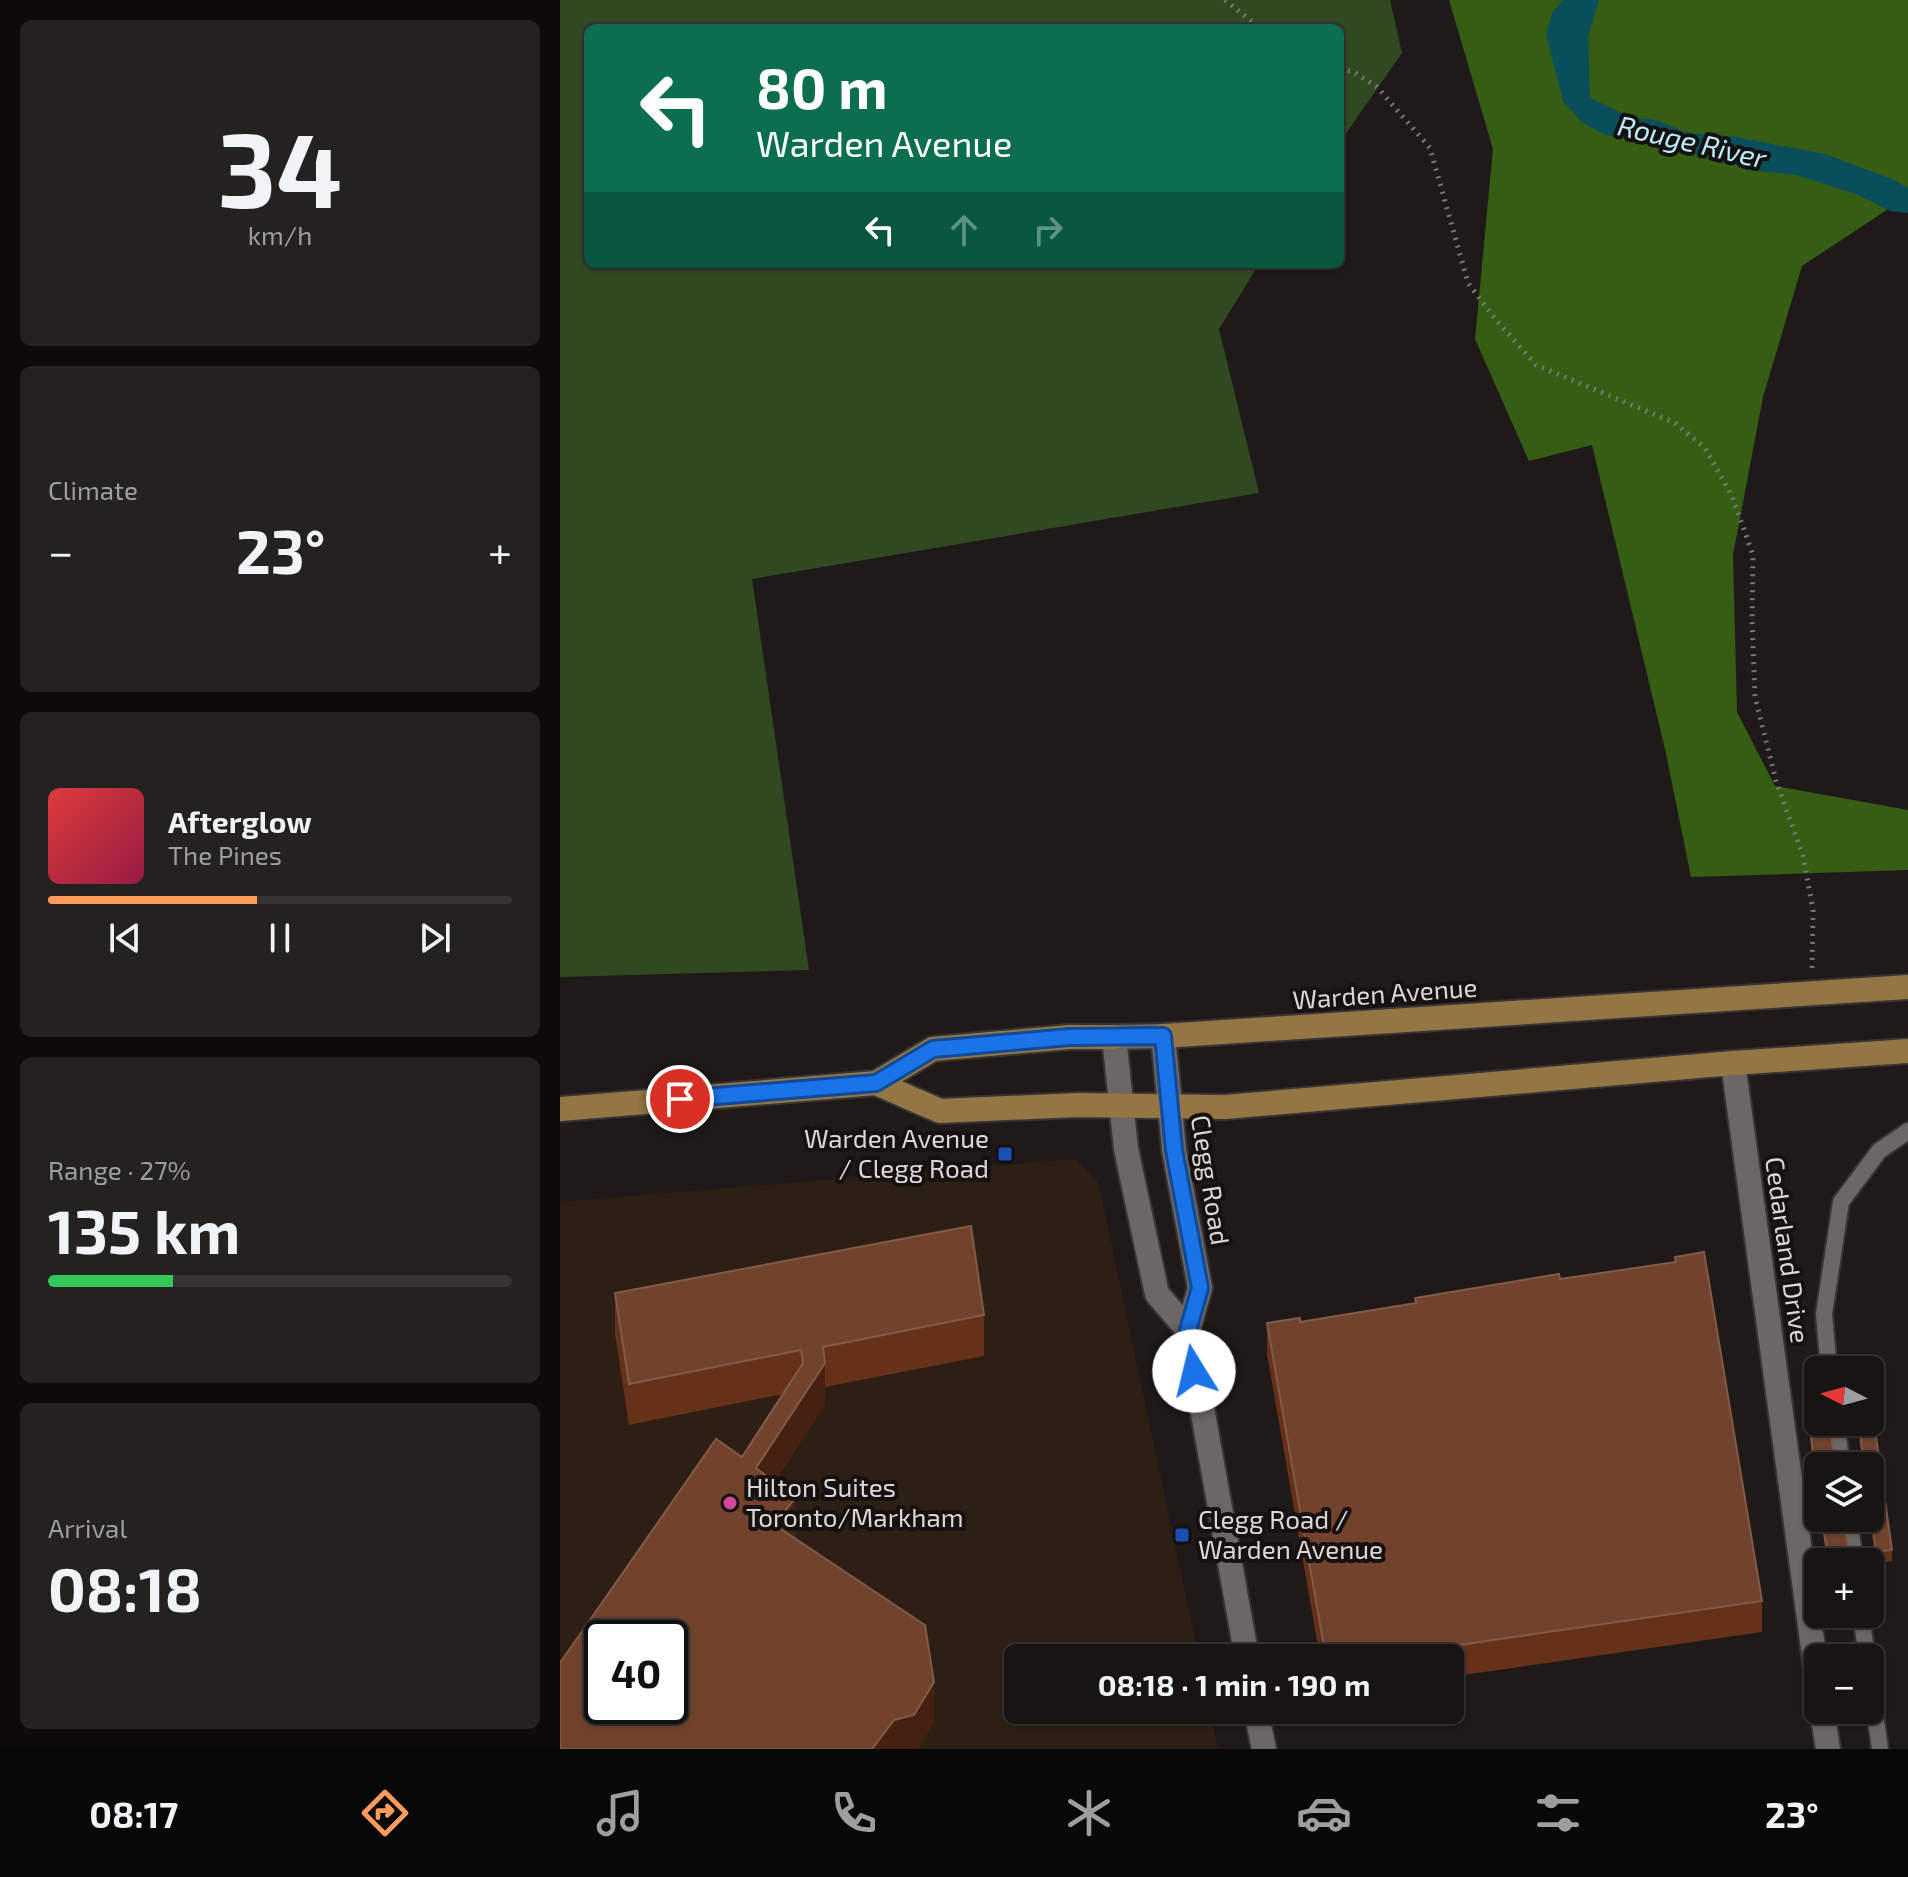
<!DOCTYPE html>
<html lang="en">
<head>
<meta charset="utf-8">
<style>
  body { margin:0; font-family:"Exo 2",sans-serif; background:#242121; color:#f1f3f6; height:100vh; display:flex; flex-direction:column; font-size:30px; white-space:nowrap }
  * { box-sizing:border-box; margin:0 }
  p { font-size:26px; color:#9e9ea0 }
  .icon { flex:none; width:44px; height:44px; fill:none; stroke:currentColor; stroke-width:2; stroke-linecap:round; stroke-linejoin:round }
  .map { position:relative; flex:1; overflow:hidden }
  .panel { display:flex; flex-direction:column; gap:20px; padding:20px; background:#0d0b0a; width:560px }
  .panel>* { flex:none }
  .top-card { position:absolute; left:24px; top:24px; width:760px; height:244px; border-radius:12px; box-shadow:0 2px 6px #0004,0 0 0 2px #363333; background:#0b6e4f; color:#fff; overflow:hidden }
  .needle { width:52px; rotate:276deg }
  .tools { position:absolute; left:1244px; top:1356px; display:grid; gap:16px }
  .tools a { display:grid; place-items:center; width:80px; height:80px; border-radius:12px; background:#171413; box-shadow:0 2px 6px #0004,0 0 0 2px #363333; font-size:40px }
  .speed { position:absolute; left:24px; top:1620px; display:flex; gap:16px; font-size:40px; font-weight:700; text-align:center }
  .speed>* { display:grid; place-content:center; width:104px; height:104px; border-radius:50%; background:#171413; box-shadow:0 2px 6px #0004,0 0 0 2px #363333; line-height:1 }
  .speed .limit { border:4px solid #111; border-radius:12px; background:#fff; color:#111 }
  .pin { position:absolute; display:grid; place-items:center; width:68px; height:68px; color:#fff; margin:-34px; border:4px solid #fff; border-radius:50%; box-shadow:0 2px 8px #0007 }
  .me { position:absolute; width:88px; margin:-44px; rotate:351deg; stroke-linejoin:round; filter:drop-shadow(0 0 6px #0008) }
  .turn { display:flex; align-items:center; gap:28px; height:168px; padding:0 40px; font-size:36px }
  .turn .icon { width:104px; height:104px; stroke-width:2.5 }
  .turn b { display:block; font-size:56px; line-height:68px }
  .lanes { display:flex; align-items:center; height:76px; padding:0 40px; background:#0003; justify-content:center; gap:40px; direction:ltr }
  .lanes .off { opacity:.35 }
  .big { font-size:60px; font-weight:700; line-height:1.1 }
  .panel .widget { flex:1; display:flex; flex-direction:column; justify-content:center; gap:12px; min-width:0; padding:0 28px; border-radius:12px; background:#242121 }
  .panel .dial { align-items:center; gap:0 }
  .dial b { font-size:104px; line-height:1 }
  .song { display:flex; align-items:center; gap:24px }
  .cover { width:96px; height:96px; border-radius:12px; background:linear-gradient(135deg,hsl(0 70% 55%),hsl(340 70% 35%)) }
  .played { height:8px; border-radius:4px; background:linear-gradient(90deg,#ff9b5b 45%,#363333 45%) }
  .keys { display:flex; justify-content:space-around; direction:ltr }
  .heat { display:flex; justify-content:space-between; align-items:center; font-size:44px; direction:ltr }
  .charge { height:12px; border-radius:6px; background:linear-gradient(90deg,#34c759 27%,#363333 0) }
  .trip { position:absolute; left:444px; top:1644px; width:460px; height:80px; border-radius:12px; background:#171413; box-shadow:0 2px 6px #0004,0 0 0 2px #363333; font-weight:700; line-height:80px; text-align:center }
  .tab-bar { display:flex; height:128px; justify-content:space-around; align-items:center; background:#090808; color:#9e9ea0 }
  .tab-bar .icon { width:56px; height:56px }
  .tab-bar .selected { color:#ff9b5b }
  .tab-bar b { font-size:36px; color:#f1f3f6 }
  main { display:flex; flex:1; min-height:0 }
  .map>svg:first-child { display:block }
</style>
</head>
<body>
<main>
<section class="panel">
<div class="widget dial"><b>34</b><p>km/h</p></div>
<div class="widget"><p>Climate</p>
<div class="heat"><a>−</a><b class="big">23°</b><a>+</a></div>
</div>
<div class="widget">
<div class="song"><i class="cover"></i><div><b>Afterglow</b><p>The Pines</p></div></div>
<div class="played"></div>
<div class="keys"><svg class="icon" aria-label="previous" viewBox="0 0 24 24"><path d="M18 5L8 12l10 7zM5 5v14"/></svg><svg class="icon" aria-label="pause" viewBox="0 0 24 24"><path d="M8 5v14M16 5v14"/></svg><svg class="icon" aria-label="next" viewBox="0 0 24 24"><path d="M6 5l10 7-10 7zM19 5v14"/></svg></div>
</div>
<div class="widget"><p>Range · 27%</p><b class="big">135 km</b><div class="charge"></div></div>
<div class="widget"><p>Arrival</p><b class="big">08:18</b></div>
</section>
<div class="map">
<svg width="1348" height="1749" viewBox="0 0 1348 1749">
  <rect width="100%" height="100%" fill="#1f1a19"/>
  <path fill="#2d1f13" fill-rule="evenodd" d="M 515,1159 L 538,1181 L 639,1658 L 458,1658 L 458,1710 L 650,1710 L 658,1749 L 0,1749 L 0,1202 ZM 42,1638 L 110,1638 L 110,1706 L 42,1706 Z"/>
  <path fill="#314920" d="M 0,0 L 830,0 L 842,53 L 780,142 L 780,28 L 28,28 L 28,264 L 699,264 L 659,329 L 699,493 L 192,579 L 249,970 L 0,977 Z"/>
  <path fill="#355d13" d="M 889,0 L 1348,0 L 1348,196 L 1242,266 L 1203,397 L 1173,555 L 1177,712 L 1215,786 L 1348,810 L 1348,870 L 1131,877 L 1105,749 L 1032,445 L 969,461 L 915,339 L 933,149 Z"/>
  <path fill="#084f5b" d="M 1003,0 L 1039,0 L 1028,36 L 1030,98 L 1070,117 L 1097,120 L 1127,133 L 1171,136 L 1265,154 L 1334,180 L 1348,188 L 1348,213 L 1330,211 L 1296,194 L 1236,175 L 1186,170 L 1164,159 L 1046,135 L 1023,123 L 1003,101 L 986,35 L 992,13 Z"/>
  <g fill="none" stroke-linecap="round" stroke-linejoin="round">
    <defs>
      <path id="service" d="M 1269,1370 L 1264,1314 L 1281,1202 L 1319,1151 L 1348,1131
        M 1276,1422 L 1282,1466
        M 1289,1518 L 1295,1562
        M 1301,1614 L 1307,1658
        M 1310,1677 L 1320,1749"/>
      <path id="minor" d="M 603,1036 L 610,1106"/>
      <path id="tertiary" d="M 554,1037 L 566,1149 L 597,1294 L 628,1330
        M 1173,1063 L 1258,1684
        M 610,1106 L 614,1150 L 640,1288 L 628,1330 L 687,1658
        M 696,1710 L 704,1749
        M 1262,1710 L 1268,1749"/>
      <path id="secondary" d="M 554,1037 L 603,1036"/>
      <path id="primary" d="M 603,1036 L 1348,987
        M 316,1083 L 380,1111 L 518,1105 L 665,1107 L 1173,1063 L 1348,1051
        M 0,1109 L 316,1083 L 373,1049 L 509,1037 L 554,1037"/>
    </defs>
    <use href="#service" stroke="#373433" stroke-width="20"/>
    <use href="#minor" stroke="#373433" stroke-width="28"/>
    <use href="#tertiary" stroke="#373433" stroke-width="28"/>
    <use href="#secondary" stroke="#373433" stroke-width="28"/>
    <use href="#primary" stroke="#373433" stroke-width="28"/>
    <path stroke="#7a7675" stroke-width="5" stroke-dasharray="2 6" stroke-linecap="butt" d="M 665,0 L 700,28
      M 780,69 L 794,72 L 817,87 L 870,148 L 908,283 L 936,320 L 976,365 L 1115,423 L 1145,448 L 1172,496 L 1193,555 L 1192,619 L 1195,697 L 1216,781 L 1243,856 L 1253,910 L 1252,969"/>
    <use href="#service" stroke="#6c6664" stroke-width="16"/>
    <use href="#minor" stroke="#6c6664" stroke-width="24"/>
    <use href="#tertiary" stroke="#6c6664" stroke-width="24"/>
    <use href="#secondary" stroke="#6c6664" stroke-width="24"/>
    <use href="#primary" stroke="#947644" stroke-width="24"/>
  </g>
  <path fill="#653118" d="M 1000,1279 L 1202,1601 L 1202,1632 L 890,1677 L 890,1658 L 760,1658 L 707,1354 L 707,1323 L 740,1322 L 855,1303 L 855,1298 Z
    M 55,1293 L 424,1315 L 424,1356 L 265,1387 L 265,1404 L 214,1482 L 235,1538 L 374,1722 L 358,1749 L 0,1749 L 182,1457 L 223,1394 L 69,1425 L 55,1334 Z
    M 1314,1422 L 1332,1550 L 1332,1561 L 1316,1564 L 1310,1518 L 1310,1466 L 1303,1466 L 1299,1436 L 1299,1424 Z
    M 1251,1438 L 1258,1466 L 1258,1500 L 1251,1449 Z
    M 1261,1518 L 1284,1518 L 1289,1562 L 1267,1562 Z"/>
  <path fill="#442110" d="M 265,1363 L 265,1404 L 196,1508 L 196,1468 Z
    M 235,1498 L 235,1539 L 215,1525 Z
    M 374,1682 L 374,1722 L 358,1749 L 312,1749 L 334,1720 Z"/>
  <path fill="#71432d" stroke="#825a47" stroke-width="2" fill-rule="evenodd" d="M 411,1226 L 424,1315 L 263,1347 L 265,1363 L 196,1468 L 235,1498 L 215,1525 L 365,1625 L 374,1682 L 354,1715 L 334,1720 L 312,1749 L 0,1749 L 0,1663 L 156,1439 L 182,1457 L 243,1363 L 241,1350 L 69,1384 L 55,1293 ZM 42,1638 L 110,1638 L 110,1706 L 42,1706 Z
    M 1144,1252 L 1202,1601 L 810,1658 L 766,1658 L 707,1323 L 740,1318 L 740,1322 L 856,1303 L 855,1298 L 999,1274 L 1000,1279 L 1116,1262 L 1115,1257 Z
    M 1314,1422 L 1332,1550 L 1316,1552 L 1310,1506 L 1310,1466 L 1304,1466 L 1299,1424 Z
    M 1271,1435 L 1276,1466 L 1258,1466 L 1258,1488 L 1251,1438 Z
    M 1262,1518 L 1284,1518 L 1289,1555 L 1268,1558 Z"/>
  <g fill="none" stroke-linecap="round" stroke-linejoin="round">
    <defs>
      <path id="route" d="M 120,1099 L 316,1083 L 373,1049 L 509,1037 L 603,1036 L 614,1150 L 640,1288 L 628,1330 L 634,1371"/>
    </defs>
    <use href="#route" stroke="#114b97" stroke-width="20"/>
    <use href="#route" stroke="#1a73e8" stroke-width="14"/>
  </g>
  <g fill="#1a4fb4" stroke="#161110" stroke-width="3">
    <rect x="437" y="1146" width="16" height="16" rx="4"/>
    <rect x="614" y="1527" width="16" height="16" rx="4"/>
  </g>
  <circle fill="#d1479c" stroke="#161110" stroke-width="3" cx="170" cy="1503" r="8"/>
  <g text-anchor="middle" stroke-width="8" stroke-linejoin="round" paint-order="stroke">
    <g font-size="26" fill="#dad7d6" stroke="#161110">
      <text transform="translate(825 994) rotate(-4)" y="9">Warden Avenue</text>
      <text transform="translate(650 1180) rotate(81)" y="9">Clegg Road</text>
      <text transform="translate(1227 1250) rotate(82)" y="9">Cedarland Drive</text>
    </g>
    <g font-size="26" fill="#dad7d6" stroke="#161110" text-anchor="start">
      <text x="429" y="1148" text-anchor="end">Warden Avenue<tspan x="429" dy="30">/ Clegg Road</tspan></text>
      <text x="186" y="1497">Hilton Suites<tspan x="186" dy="30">Toronto/Markham</tspan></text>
      <text x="638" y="1529">Clegg Road /<tspan x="638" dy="30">Warden Avenue</tspan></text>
    </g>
    <g font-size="28" font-style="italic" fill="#b8edf9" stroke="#161110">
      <text transform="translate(1132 142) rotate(13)" y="10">Rouge River</text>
    </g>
  </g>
</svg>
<div class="tools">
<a><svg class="needle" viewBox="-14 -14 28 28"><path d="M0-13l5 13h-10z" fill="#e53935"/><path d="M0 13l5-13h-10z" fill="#9e9ea0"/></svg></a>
<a><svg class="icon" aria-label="layers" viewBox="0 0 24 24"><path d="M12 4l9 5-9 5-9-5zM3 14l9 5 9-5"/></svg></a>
<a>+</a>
<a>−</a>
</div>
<div class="speed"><div class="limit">40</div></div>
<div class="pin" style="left:120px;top:1099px;background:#d93025"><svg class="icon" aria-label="arrive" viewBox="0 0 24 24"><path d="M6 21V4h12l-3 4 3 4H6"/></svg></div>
<svg class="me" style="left:634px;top:1371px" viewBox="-20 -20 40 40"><circle r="19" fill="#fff"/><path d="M0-13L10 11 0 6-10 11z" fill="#1a73e8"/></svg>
<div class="trip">08:18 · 1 min · 190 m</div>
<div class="top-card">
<div class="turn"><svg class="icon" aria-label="left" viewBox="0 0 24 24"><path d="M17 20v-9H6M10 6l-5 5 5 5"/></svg><div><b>80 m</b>Warden Avenue</div></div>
<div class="lanes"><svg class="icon" aria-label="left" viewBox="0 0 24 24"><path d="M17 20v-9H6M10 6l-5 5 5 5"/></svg><svg class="icon off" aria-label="ahead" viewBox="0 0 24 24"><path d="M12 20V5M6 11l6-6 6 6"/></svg><svg class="icon off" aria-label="right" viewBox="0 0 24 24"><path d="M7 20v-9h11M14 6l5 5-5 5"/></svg></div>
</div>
</div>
</main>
<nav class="tab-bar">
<b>08:17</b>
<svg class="icon selected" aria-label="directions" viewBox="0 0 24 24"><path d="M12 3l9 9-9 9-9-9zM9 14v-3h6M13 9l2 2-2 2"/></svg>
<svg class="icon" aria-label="music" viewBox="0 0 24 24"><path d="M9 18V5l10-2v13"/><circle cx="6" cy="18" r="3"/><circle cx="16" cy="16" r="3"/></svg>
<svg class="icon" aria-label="phone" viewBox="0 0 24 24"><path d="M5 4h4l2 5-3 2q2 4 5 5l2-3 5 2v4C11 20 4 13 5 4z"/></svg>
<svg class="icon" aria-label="climate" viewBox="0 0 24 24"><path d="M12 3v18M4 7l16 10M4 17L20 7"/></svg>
<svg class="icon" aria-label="car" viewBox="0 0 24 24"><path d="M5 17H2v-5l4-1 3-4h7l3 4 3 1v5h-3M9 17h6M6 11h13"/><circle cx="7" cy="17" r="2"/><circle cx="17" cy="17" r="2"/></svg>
<svg class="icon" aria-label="filters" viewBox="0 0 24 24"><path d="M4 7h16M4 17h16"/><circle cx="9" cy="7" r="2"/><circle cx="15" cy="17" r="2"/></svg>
<b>23°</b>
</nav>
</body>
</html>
